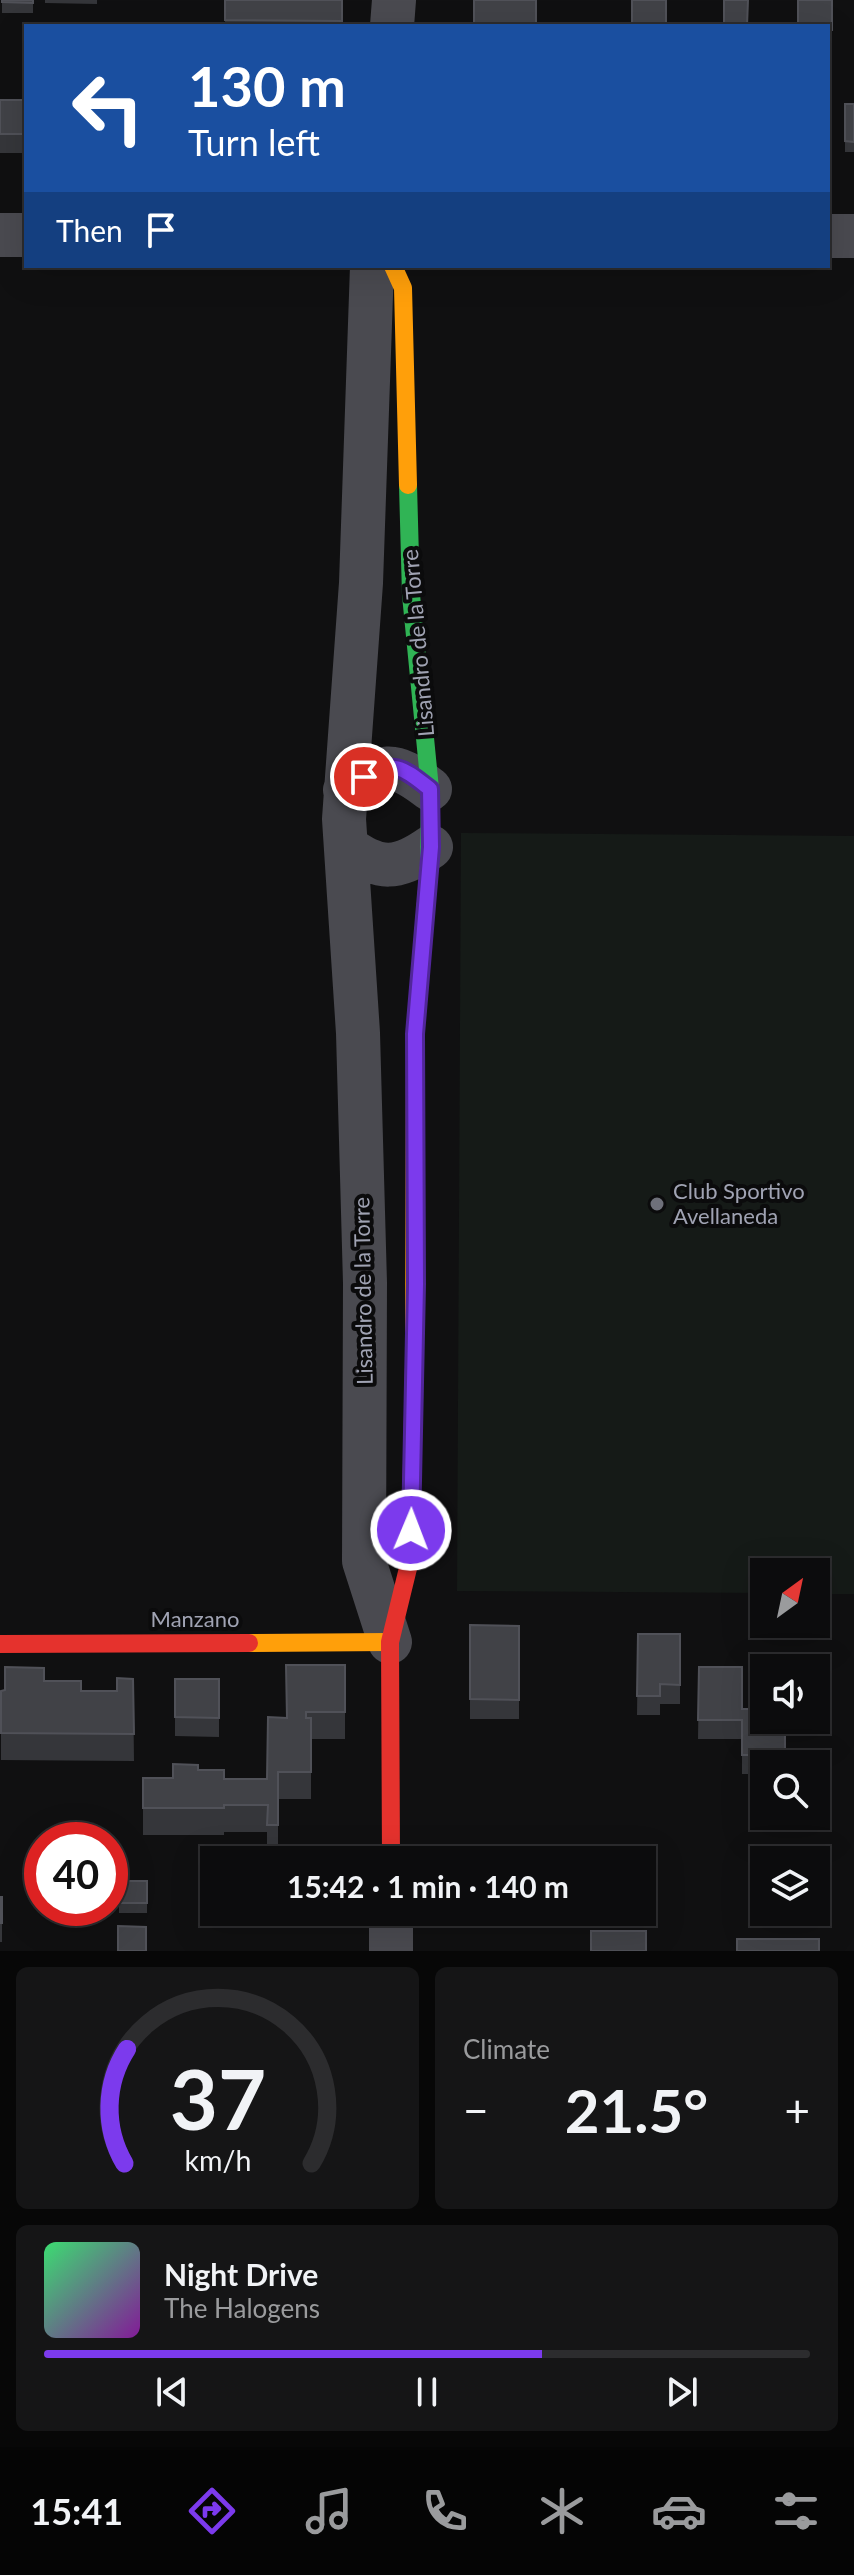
<!DOCTYPE html>
<html lang="en">
<head>
<meta charset="utf-8">
<style>
  body { margin:0; font-family:Lato,sans-serif; background:#151516; color:#f1f3f6; height:100vh; display:flex; flex-direction:column; font-size:30px; white-space:nowrap }
  * { box-sizing:border-box; margin:0 }
  p { font-size:26px; color:#9a9b9d }
  .icon { flex:none; width:44px; height:44px; fill:none; stroke:currentColor; stroke-width:2; stroke-linecap:round; stroke-linejoin:round }
  .map { position:relative; height:1951px; overflow:hidden }
  .side { display:flex; flex-direction:column; gap:16px; padding:16px; background:#070707; flex:1 }
  .side>* { flex:none }
  .banner { position:absolute; left:24px; top:24px; width:806px; height:244px; border-radius:0px; box-shadow:0 8px 32px #0002,0 0 0 2px #2c2c2e; background:#1a4fa0; color:#fff; overflow:hidden }
  .needle { width:52px; rotate:33deg }
  .controls { position:absolute; left:750px; top:1558px; display:grid; gap:16px }
  .controls a { display:grid; place-items:center; width:80px; height:80px; border-radius:0px; background:#0c0c0d; box-shadow:0 8px 32px #0002,0 0 0 2px #2c2c2e; font-size:40px }
  .speed { position:absolute; left:24px; top:1822px; display:flex; gap:16px; font-size:40px; font-weight:700; text-align:center }
  .speed>* { display:grid; place-content:center; width:104px; height:104px; border-radius:50%; background:#0c0c0d; box-shadow:0 8px 32px #0002,0 0 0 2px #2c2c2e; line-height:1 }
  .speed .limit { border:12px solid #d22; background:#fff; color:#111 }
  .pin { position:absolute; display:grid; place-items:center; width:68px; height:68px; color:#fff; margin:-34px; border:4px solid #fff; border-radius:50%; box-shadow:0 2px 8px #0007 }
  .me { position:absolute; width:88px; margin:-44px; rotate:1deg; stroke-linejoin:round; filter:drop-shadow(0 0 6px #0008) }
  .turn { display:flex; align-items:center; gap:28px; height:168px; padding:0 32px; font-size:36px }
  .turn .icon { width:104px; height:104px; stroke-width:2.5 }
  .turn b { display:block; font-size:56px; line-height:68px }
  .then { display:flex; align-items:center; height:76px; padding:0 32px; background:#0003; gap:16px; font-size:30px }
  .big { font-size:60px; font-weight:700; line-height:1.1 }
  .side .card { flex:1; display:flex; flex-direction:column; justify-content:center; gap:12px; min-width:0; padding:0 28px; border-radius:12px; background:#151516 }
  .side .dial { align-items:center; gap:0 }
  .dial svg { height:208px; overflow:visible; fill:none; stroke:#2c2c2e; stroke-width:7; stroke-linecap:round; text-anchor:middle }
  .dial text { fill:#f1f3f6; stroke:none }
  .song { display:flex; align-items:center; gap:24px }
  .cover { width:96px; height:96px; border-radius:12px; background:linear-gradient(135deg,hsl(140 70% 55%),hsl(290 70% 35%)) }
  .played { height:8px; border-radius:4px; background:linear-gradient(90deg,#7c3aed 65%,#2c2c2e 65%) }
  .keys { display:flex; justify-content:space-around; direction:ltr }
  .heat { display:flex; justify-content:space-between; align-items:center; font-size:44px; direction:ltr }
  .side .tiles { flex:1; display:grid; gap:16px; grid-template-columns:1fr 1fr }
  .card:last-child { grid-column:span 2 }
  .trip { position:absolute; left:200px; top:1846px; width:456px; height:80px; border-radius:0px; background:#0c0c0d; box-shadow:0 8px 32px #0002,0 0 0 2px #2c2c2e; font-weight:700; line-height:80px; text-align:center }
  .tabs { display:flex; height:128px; justify-content:space-around; align-items:center; background:#050505; color:#9a9b9d }
  .tabs .icon { width:56px; height:56px }
  .tabs .active { color:#7c3aed }
  .tabs b { font-size:36px; color:#f1f3f6 }
  .map>svg:first-child { display:block }
</style>
</head>
<body>
<div class="map">
<svg width="854" height="1951" viewBox="0 0 854 1951">
  <rect width="100%" height="100%" fill="#101011"/>
  <path fill="#151a17" d="M 461,833 L 854,836 L 854,1594 L 816,1594 L 816,1572 L 764,1572 L 764,1593 L 457,1591 Z"/>
  <g fill="none" stroke-linecap="round" stroke-linejoin="round">
    <path stroke="#4a4a50" stroke-width="44" d="M 392,26 L 394,0
      M 0,235 L 26,235
      M 828,236 L 854,236
      M 372,266 L 361,583 L 344,819 L 358,1033 L 365,1283 L 364,1561 L 390,1642
      M 345,790 C 383,763 392,760 430,789
      M 347,847 C 379,871 398,870 431,847
      M 391,1912 L 391,1951"/>
    <path stroke="#30b455" stroke-width="18" d="M 408,485 L 411,595 L 430,789 L 429,866"/>
    <path stroke="#ff9f0a" stroke-width="18" d="M 393,266 L 403,288 L 408,485
      M 414,1367 L 415,1034 L 429,866
      M 249,1643 L 390,1642"/>
    <path stroke="#e5322d" stroke-width="18" d="M 0,1644 L 249,1643
      M 391,1860 L 390,1642 L 410,1560 L 414,1367"/>
  </g>
  <path fill="#35363a" d="M 2,0 L 33,0 L 33,13 L 2,13 Z
    M 45,0 L 97,0 L 97,4 L 45,3 Z
    M 225,0 L 342,0 L 342,26 L 225,26 Z
    M 832,0 L 832,40 L 828,40 L 828,26 Z
    M 0,100 L 26,100 L 26,153 L 0,153 Z
    M 845,104 L 854,104 L 854,152 L 845,152 Z
    M 470,1625 L 519,1626 L 519,1719 L 470,1719 Z
    M 638,1634 L 680,1634 L 680,1704 L 660,1704 L 660,1715 L 637,1715 Z
    M 345,1665 L 345,1739 L 311,1739 L 311,1799 L 278,1799 L 278,1852 L 267,1852 L 267,1832 L 224,1832 L 224,1835 L 143,1835 L 143,1778 L 173,1778 L 198,1770 L 224,1779 L 267,1779 L 287,1718 Z
    M 699,1667 L 742,1709 L 785,1720 L 785,1764 L 764,1764 L 764,1774 L 742,1774 L 742,1739 L 698,1739 Z
    M 133,1679 L 134,1761 L 1,1760 L 1,1691 L 44,1681 L 81,1691 L 117,1691 Z
    M 175,1679 L 219,1679 L 219,1737 L 175,1736 Z
    M 119,1881 L 147,1881 L 147,1913 L 119,1913 Z
    M 0,1897 L 2,1897 L 2,1942 L 0,1942 Z"/>
  <path fill="#414247" stroke="#505158" stroke-width="2" d="M 2,0 L 33,0 L 33,3 L 2,2 Z
    M 225,0 L 342,0 L 342,21 L 225,20 Z
    M 474,0 L 536,0 L 536,26 L 474,26 Z
    M 632,0 L 666,0 L 666,26 L 632,26 Z
    M 724,0 L 748,0 L 747,26 L 724,26 Z
    M 798,0 L 832,0 L 832,30 L 828,30 L 828,26 L 798,26 Z
    M 0,100 L 26,100 L 26,134 L 0,134 Z
    M 845,104 L 854,104 L 854,142 L 845,141 Z
    M 470,1625 L 519,1626 L 519,1700 L 470,1699 Z
    M 638,1634 L 680,1634 L 680,1685 L 660,1684 L 660,1696 L 637,1696 Z
    M 286,1665 L 345,1665 L 345,1712 L 306,1712 L 306,1718 L 311,1718 L 311,1772 L 278,1772 L 278,1825 L 267,1825 L 268,1805 L 224,1805 L 224,1808 L 143,1808 L 143,1778 L 173,1778 L 173,1764 L 198,1765 L 198,1770 L 224,1770 L 224,1779 L 267,1779 L 268,1717 L 287,1718 Z
    M 5,1667 L 44,1668 L 44,1681 L 81,1681 L 81,1691 L 117,1691 L 117,1678 L 133,1679 L 134,1734 L 1,1733 L 1,1691 L 5,1690 Z
    M 699,1667 L 742,1667 L 742,1709 L 764,1709 L 764,1720 L 785,1720 L 785,1755 L 742,1755 L 742,1720 L 698,1720 Z
    M 175,1679 L 219,1679 L 219,1718 L 175,1717 Z
    M 119,1881 L 147,1881 L 147,1903 L 119,1903 Z
    M 0,1897 L 2,1897 L 2,1923 L 0,1923 Z
    M 118,1926 L 146,1927 L 146,1951 L 118,1951 Z
    M 591,1931 L 646,1931 L 646,1951 L 591,1951 Z
    M 737,1939 L 819,1939 L 819,1951 L 737,1951 Z"/>
  <g fill="none" stroke-linecap="round" stroke-linejoin="round">
    <defs>
      <path id="route" d="M 364,777 C 395,759 404,769 430,789 L 431,847 L 415,1034 L 416,1284 L 411,1530"/>
    </defs>
    <use href="#route" stroke="#51269a" stroke-width="20"/>
    <use href="#route" stroke="#7c3aed" stroke-width="14"/>
  </g>
  <circle fill="#6e707a" stroke="#0b0b0c" stroke-width="3" cx="657" cy="1204" r="8"/>
  <g text-anchor="middle" stroke-width="8" stroke-linejoin="round" paint-order="stroke">
    <g font-size="22" fill="#a0a3b3" stroke="#0b0b0c">
      <text transform="translate(418 643) rotate(-95)" y="8">Lisandro de la Torre</text>
      <text transform="translate(363 1291) rotate(-91)" y="8">Lisandro de la Torre</text>
      <text x="195" y="1627">Manzano</text>
    </g>
    <g font-size="22" fill="#a0a3b3" stroke="#0b0b0c" text-anchor="start">
      <text x="673" y="1199">Club Sportivo<tspan x="673" dy="25">Avellaneda</tspan></text>
    </g>
  </g>
</svg>
<div class="controls">
<a><svg class="needle" viewBox="-14 -14 28 28"><path d="M0-13l5 13h-10z" fill="#e53935"/><path d="M0 13l5-13h-10z" fill="#9a9b9d"/></svg></a>
<a><svg class="icon" aria-label="sound" viewBox="0 0 24 24"><path d="M4 9h4l5-4v14l-5-4H4zM17 9q2 3 0 6"/></svg></a>
<a><svg class="icon" aria-label="search" viewBox="0 0 24 24"><circle cx="10" cy="10" r="6"/><path d="M15 15l6 6"/></svg></a>
<a><svg class="icon" aria-label="layers" viewBox="0 0 24 24"><path d="M12 4l9 5-9 5-9-5zM3 14l9 5 9-5"/></svg></a>
</div>
<div class="speed"><div class="limit">40</div></div>
<div class="pin" style="left:364px;top:777px;background:#d93025"><svg class="icon" aria-label="arrive" viewBox="0 0 24 24"><path d="M6 21V4h12l-3 4 3 4H6"/></svg></div>
<svg class="me" style="left:411px;top:1530px" viewBox="-20 -20 40 40"><circle r="17" fill="#7c3aed" stroke="#fff" stroke-width="3"/><path d="M0-11L8 9 0 5-8 9z" fill="#fff"/></svg>
<div class="trip">15:42 · 1 min · 140 m</div>
<div class="banner">
<div class="turn"><svg class="icon" aria-label="left" viewBox="0 0 24 24"><path d="M17 20v-9H6M10 6l-5 5 5 5"/></svg><div><b>130 m</b>Turn left</div></div>
<div class="then">Then<svg class="icon" aria-label="arrive" viewBox="0 0 24 24"><path d="M6 21V4h12l-3 4 3 4H6"/></svg></div>
</div>
</div>
<section class="side">
<div class="tiles">
<div class="card dial"><svg viewBox="0 0 100 80">
<path d="M14 69A42 42 0 1 1 86 69"/>
<path d="M14 69A42 42 0 0 1 15 25" stroke="#7c3aed"/>
<text x="50" y="56" font-size="32" font-weight="700">37</text>
<text x="50" y="72" font-size="11">km/h</text>
</svg></div>
<div class="card"><p>Climate</p>
<div class="heat"><a>−</a><b class="big">21.5°</b><a>+</a></div>
</div>
<div class="card">
<div class="song"><i class="cover"></i><div><b>Night Drive</b><p>The Halogens</p></div></div>
<div class="played"></div>
<div class="keys"><svg class="icon" aria-label="previous" viewBox="0 0 24 24"><path d="M18 5L8 12l10 7zM5 5v14"/></svg><svg class="icon" aria-label="pause" viewBox="0 0 24 24"><path d="M8 5v14M16 5v14"/></svg><svg class="icon" aria-label="next" viewBox="0 0 24 24"><path d="M6 5l10 7-10 7zM19 5v14"/></svg></div>
</div>
</div>
</section>
<nav class="tabs">
<b>15:41</b>
<svg class="icon active" aria-label="directions" viewBox="0 0 24 24"><path d="M12 3l9 9-9 9-9-9zM9 14v-3h6M13 9l2 2-2 2"/></svg>
<svg class="icon" aria-label="music" viewBox="0 0 24 24"><path d="M9 18V5l10-2v13"/><circle cx="6" cy="18" r="3"/><circle cx="16" cy="16" r="3"/></svg>
<svg class="icon" aria-label="phone" viewBox="0 0 24 24"><path d="M5 4h4l2 5-3 2q2 4 5 5l2-3 5 2v4C11 20 4 13 5 4z"/></svg>
<svg class="icon" aria-label="climate" viewBox="0 0 24 24"><path d="M12 3v18M4 7l16 10M4 17L20 7"/></svg>
<svg class="icon" aria-label="car" viewBox="0 0 24 24"><path d="M5 17H2v-5l4-1 3-4h7l3 4 3 1v5h-3M9 17h6M6 11h13"/><circle cx="7" cy="17" r="2"/><circle cx="17" cy="17" r="2"/></svg>
<svg class="icon" aria-label="filters" viewBox="0 0 24 24"><path d="M4 7h16M4 17h16"/><circle cx="9" cy="7" r="2"/><circle cx="15" cy="17" r="2"/></svg>
</nav>
</body>
</html>
